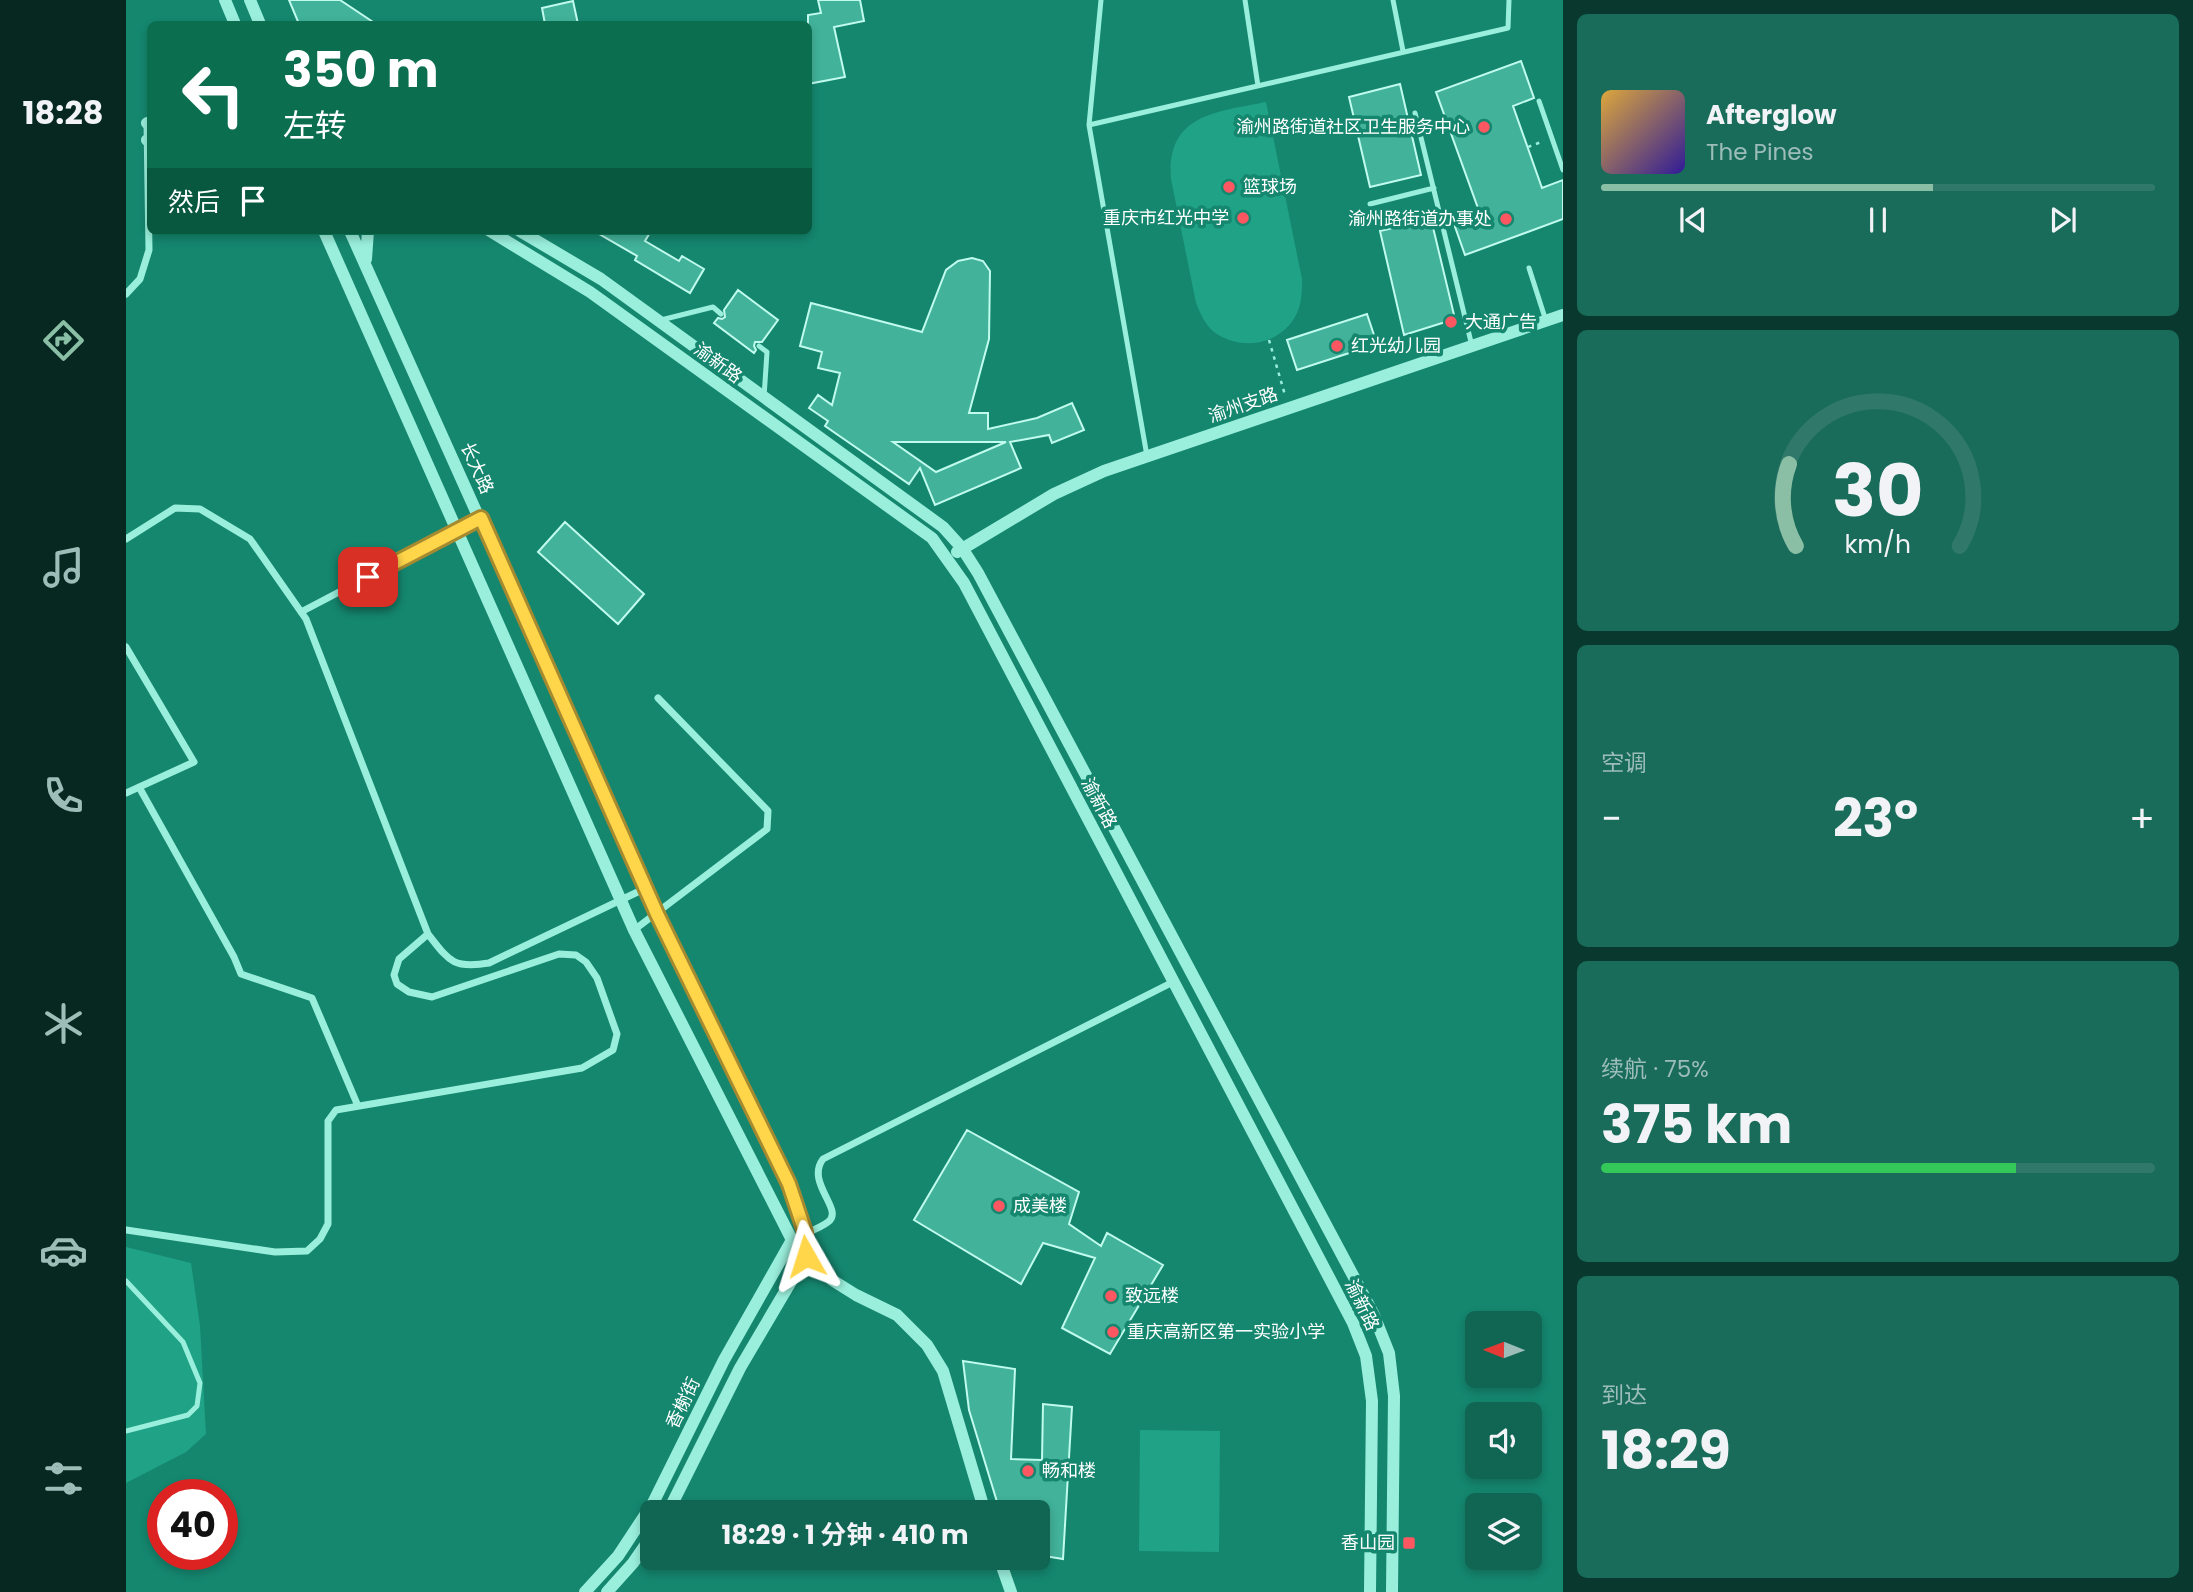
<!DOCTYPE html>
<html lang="zh">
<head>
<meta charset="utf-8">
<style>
  body { margin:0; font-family:Poppins,"Noto Sans SC",sans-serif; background:#196b5a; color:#f1f3f6; height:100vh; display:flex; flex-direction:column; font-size:26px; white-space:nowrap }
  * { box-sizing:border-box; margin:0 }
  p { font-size:23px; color:#9cbdb8 }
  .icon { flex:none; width:38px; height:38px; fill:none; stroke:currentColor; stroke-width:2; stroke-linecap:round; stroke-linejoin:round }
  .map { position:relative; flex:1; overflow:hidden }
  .drawer { display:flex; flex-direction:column; gap:14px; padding:14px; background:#09382e; width:630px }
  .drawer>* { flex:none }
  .top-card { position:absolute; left:21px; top:21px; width:665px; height:214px; border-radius:10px; box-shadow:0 4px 10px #0003; background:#0b6e4f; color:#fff; overflow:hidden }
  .needle { width:46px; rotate:271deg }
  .controls { position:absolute; left:1339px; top:1311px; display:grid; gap:14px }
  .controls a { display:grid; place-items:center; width:77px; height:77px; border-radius:10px; background:#106553; box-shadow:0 4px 10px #0003; font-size:35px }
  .speed { position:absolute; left:21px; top:1479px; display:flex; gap:14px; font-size:35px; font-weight:700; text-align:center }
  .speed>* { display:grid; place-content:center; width:91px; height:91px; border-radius:50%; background:#106553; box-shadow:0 4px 10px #0003; line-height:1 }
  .speed .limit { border:10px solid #d22; background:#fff; color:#111 }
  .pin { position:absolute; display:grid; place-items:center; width:60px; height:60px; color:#fff; margin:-30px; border-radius:14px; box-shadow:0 4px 10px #0006 }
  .me { position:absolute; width:77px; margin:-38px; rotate:354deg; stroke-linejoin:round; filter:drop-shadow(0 0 5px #0008) }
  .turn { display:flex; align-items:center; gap:24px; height:147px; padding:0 21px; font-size:32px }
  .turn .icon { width:91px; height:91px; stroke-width:2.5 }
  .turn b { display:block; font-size:49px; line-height:60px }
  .then { display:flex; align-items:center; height:66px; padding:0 21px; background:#0003; gap:14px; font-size:26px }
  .big { font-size:52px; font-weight:700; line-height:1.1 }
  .drawer .tile { flex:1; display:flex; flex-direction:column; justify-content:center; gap:10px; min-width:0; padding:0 24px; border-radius:10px; background:#196b5a }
  .drawer .dial { align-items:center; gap:0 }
  .dial svg { height:182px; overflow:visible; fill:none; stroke:#30796a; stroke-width:7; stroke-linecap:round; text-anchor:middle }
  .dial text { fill:#f1f3f6; stroke:none }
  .song { display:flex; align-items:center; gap:21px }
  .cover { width:84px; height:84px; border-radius:10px; background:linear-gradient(135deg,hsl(40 70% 55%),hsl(250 70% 35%)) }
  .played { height:7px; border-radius:4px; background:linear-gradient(90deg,#8abfa5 60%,#30796a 60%) }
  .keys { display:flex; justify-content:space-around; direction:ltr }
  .heat { display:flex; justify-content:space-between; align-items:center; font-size:38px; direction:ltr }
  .charge { height:10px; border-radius:5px; background:linear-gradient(90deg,#34c759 75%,#30796a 0) }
  .trip { position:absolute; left:514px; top:1500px; width:410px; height:70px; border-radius:10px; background:#106553; box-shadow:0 4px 10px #0003; font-weight:700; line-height:70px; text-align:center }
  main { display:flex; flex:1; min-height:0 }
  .menu { display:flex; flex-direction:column; width:126px; justify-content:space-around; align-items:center; background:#062821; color:#9cbdb8 }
  .menu .icon { width:49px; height:49px }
  .menu .active { color:#8abfa5 }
  .menu b { font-size:32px; color:#f1f3f6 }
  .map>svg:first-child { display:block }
</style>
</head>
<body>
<main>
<nav class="menu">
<b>18:28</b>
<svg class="icon active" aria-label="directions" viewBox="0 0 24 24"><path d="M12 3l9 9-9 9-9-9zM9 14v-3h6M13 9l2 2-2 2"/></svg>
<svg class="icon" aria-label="music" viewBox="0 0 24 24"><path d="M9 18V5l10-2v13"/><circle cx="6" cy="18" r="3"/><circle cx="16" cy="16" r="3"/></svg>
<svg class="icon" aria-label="phone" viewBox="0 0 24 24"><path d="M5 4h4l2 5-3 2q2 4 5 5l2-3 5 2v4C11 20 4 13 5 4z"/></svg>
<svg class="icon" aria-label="climate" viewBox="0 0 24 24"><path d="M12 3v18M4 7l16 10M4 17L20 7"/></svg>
<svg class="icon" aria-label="car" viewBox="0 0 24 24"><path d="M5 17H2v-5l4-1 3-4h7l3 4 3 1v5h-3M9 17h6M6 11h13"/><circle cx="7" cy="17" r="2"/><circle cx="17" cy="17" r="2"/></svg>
<svg class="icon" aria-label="filters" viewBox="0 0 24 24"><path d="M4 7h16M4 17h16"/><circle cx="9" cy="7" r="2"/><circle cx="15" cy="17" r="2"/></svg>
</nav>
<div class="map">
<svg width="1437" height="1592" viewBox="0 0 1437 1592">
  <rect width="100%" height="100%" fill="#15876f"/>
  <path fill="#20a286" d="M 1140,102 L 1176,279 C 1176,292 1176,305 1169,317 C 1153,344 1118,351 1091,334 C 1080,327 1075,315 1070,303 L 1045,179 C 1040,114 1091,112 1140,102 Z
    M 0,1247 L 65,1263 L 74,1326 L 80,1434 L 60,1452 L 0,1483 Z
    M 1014,1430 L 1094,1431 L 1093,1552 L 1013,1551 Z"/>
  <path fill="#42b29a" stroke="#c0fbee" stroke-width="2" fill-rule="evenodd" d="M 163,0 L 214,0 L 250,24 L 173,24 Z
    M 692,0 L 734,0 L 738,21 L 708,27 L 719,77 L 682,84 L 682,15 L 695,13 Z
    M 447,1 L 452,24 L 419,24 L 416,8 Z
    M 1395,61 L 1408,98 L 1387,106 L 1416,188 L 1437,180 L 1437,219 L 1339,255 L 1327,221 L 1353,211 L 1310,92 Z
    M 1274,84 L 1295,175 L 1244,187 L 1223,97 Z
    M 1305,219 L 1329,319 L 1278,335 L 1254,231 Z
    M 468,231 L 525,231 L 519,241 L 553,261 L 556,256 L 578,269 L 564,293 L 509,260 L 511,256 Z
    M 846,258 L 857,261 L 864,271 L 863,339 L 843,413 L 862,413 L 862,429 L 911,418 L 946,403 L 958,430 L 926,443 L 923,435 L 884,442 L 895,468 L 809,505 L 794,468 L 783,484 L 699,426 L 702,421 L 683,408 L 692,395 L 706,405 L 714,373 L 692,368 L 696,352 L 674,346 L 685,303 L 796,332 L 820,270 L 832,261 ZM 767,442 L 880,442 L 810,472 Z
    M 612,290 L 652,320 L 636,342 L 629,342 L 628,346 L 630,350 L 628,353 L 588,323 L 592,318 L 596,319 L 599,317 L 598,310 Z
    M 1241,314 L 1251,344 L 1171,370 L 1161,340 Z
    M 439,522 L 518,594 L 492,624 L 412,552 Z
    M 841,1130 L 953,1192 L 943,1224 L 975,1246 L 981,1233 L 1037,1265 L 984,1354 L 936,1328 L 969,1258 L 917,1243 L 895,1284 L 788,1220 Z
    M 837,1361 L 889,1369 L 885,1459 L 916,1460 L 917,1404 L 946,1407 L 937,1559 L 912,1555 L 912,1512 L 899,1512 L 899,1507 L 872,1505 L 843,1410 Z"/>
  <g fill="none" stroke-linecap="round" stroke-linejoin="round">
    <path stroke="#9aefdc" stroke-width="2.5" stroke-dasharray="3.5 5" stroke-linecap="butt" d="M 1402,147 L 1418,141
      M 1143,340 L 1159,395"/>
    <path stroke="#9aefdc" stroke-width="5" d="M 975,0 L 963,125 L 1021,456
      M 1119,0 L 1132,86
      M 1267,0 L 1277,51
      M 1413,101 L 1437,170
      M 1289,113 L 1346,346
      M 963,125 L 1382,28 L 1383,0
      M 1244,204 L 1308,188
      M 1403,268 L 1420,321
      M 535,320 L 587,307 L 595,314
      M 633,346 L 641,352 L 638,397
      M 0,1281 L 57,1342 L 74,1383 L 71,1406 L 62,1415 L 0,1431"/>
    <path stroke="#9aefdc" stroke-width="7" d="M 0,294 L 14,279 L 23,250 L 21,123
      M 0,539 L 49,508 L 74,509 L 124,539 L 180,619 L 302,934 C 323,961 327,969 363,963 L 520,888
      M 175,612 L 354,518
      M 0,647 L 68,762 L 0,793
      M 13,787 L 108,957 L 115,974 L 186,998 L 232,1106
      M 508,930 L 641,829 L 642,811 L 532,698
      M 0,1230 L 149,1252 L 181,1251 L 194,1239 L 202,1224 L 202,1121 L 210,1110 L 456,1068 L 487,1050 L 491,1034 L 471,978 L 460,962 L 450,955 L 433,954 L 306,997 L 283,992 L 271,984 L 268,975 L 273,959 L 302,934
      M 666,1240 C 676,1234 693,1229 702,1222 C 719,1210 679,1183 697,1159 L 1047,982"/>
    <path stroke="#9aefdc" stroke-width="12" d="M 99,0 L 109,24
      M 124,0 L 134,24
      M 21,123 L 24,124
      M 21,140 L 24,141
      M 198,231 L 508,930 L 666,1240 L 706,1280 L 730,1295 L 771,1315 L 801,1345 L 817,1371 L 859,1512
      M 224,231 L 531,914 L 663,1184 L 679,1232 L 680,1256 L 614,1368 L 542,1512
      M 364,231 L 464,292 L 806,538 L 838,583 L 1227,1323 L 1240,1356 L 1246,1401 L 1244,1592
      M 394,231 L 475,279 L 817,527 L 836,548 L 852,573 L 1247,1313 L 1263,1353 L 1268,1396 L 1266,1592
      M 240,259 L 242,231
      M 831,552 L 928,494 L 978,471 L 1437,315
      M 873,1558 L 885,1592
      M 459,1592 L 492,1556 L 527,1503 L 598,1360 L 666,1240
      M 481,1592 L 507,1563 L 527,1534"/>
  </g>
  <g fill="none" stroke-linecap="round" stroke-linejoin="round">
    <defs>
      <path id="route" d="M 242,577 L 355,518 L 531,914 L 663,1184 L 679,1232 L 680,1256"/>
    </defs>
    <use href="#route" stroke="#a68a30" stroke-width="18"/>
    <use href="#route" stroke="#ffd54a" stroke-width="12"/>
  </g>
  <g fill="#ff5761" stroke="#15876f" stroke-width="2.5">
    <circle cx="1358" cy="127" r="7"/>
    <circle cx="1103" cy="187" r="7"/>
    <circle cx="1117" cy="218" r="7"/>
    <circle cx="1380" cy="219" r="7"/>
    <circle cx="1325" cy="322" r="7"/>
    <circle cx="1211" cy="346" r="7"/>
    <circle cx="873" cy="1206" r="7"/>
    <circle cx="985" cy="1296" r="7"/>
    <circle cx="987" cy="1332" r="7"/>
    <circle cx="902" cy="1471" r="7"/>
    <rect x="1276" y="1536" width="14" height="14" rx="3.5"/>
  </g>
  <g text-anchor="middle" stroke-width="7" stroke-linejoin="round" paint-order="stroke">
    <g font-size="18" fill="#fff" stroke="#15876f" text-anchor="start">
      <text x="1344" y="133" text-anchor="end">渝州路街道社区卫生服务中心</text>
      <text x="1117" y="193">篮球场</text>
      <text x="1103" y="224" text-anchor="end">重庆市红光中学</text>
      <text x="1366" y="225" text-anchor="end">渝州路街道办事处</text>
      <text x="1339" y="328">大通广告</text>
      <text x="1225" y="352">红光幼儿园</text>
      <text x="887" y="1212">成美楼</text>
      <text x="999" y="1302">致远楼</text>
      <text x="1001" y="1338">重庆高新区第一实验小学</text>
      <text x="916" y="1477">畅和楼</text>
      <text x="1269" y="1549" text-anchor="end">香山园</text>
    </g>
    <g font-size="18" fill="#fff" stroke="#15876f">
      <text transform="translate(592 363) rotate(36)" y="6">渝新路</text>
      <text transform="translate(1117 405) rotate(-19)" y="6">渝州支路</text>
      <text transform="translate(351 468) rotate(66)" y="6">长大路</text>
      <text transform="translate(973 803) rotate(62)" y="6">渝新路</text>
      <text transform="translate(1236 1305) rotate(64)" y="6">渝新路</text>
      <text transform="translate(557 1403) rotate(-64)" y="6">香榭街</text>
    </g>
  </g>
</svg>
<div class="controls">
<a><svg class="needle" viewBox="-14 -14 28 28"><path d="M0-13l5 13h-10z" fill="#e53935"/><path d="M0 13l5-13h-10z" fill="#9cbdb8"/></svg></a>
<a><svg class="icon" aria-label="sound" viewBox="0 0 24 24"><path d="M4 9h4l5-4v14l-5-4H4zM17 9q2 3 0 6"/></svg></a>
<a><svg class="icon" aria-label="layers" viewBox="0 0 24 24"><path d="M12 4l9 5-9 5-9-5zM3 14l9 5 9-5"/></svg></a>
</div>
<div class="speed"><div class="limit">40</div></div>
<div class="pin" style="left:242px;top:577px;background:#d93025"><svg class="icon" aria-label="arrive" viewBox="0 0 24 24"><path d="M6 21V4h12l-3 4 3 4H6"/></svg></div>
<svg class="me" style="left:680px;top:1256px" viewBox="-20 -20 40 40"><path d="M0-17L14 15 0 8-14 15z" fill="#ffd54a" stroke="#fff" stroke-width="4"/></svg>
<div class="trip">18:29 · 1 分钟 · 410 m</div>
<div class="top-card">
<div class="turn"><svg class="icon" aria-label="left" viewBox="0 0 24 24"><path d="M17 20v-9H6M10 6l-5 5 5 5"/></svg><div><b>350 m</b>左转</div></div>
<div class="then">然后<svg class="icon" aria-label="arrive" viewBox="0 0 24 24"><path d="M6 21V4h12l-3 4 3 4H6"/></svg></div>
</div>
</div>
<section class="drawer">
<div class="tile">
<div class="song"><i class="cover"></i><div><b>Afterglow</b><p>The Pines</p></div></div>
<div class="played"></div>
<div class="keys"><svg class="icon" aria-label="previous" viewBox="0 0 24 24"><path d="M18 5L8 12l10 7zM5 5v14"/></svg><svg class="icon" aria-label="pause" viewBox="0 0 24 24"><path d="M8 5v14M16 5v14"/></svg><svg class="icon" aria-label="next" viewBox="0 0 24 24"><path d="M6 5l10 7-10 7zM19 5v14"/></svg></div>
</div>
<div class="tile dial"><svg viewBox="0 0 100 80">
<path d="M14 69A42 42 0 1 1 86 69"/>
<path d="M14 69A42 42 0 0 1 11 33" stroke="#8abfa5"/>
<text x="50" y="56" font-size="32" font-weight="700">30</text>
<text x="50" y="72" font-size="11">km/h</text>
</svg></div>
<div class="tile"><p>空调</p>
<div class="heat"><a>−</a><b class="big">23°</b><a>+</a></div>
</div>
<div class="tile"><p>续航 · 75%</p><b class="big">375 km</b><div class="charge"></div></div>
<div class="tile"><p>到达</p><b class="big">18:29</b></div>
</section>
</main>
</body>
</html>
